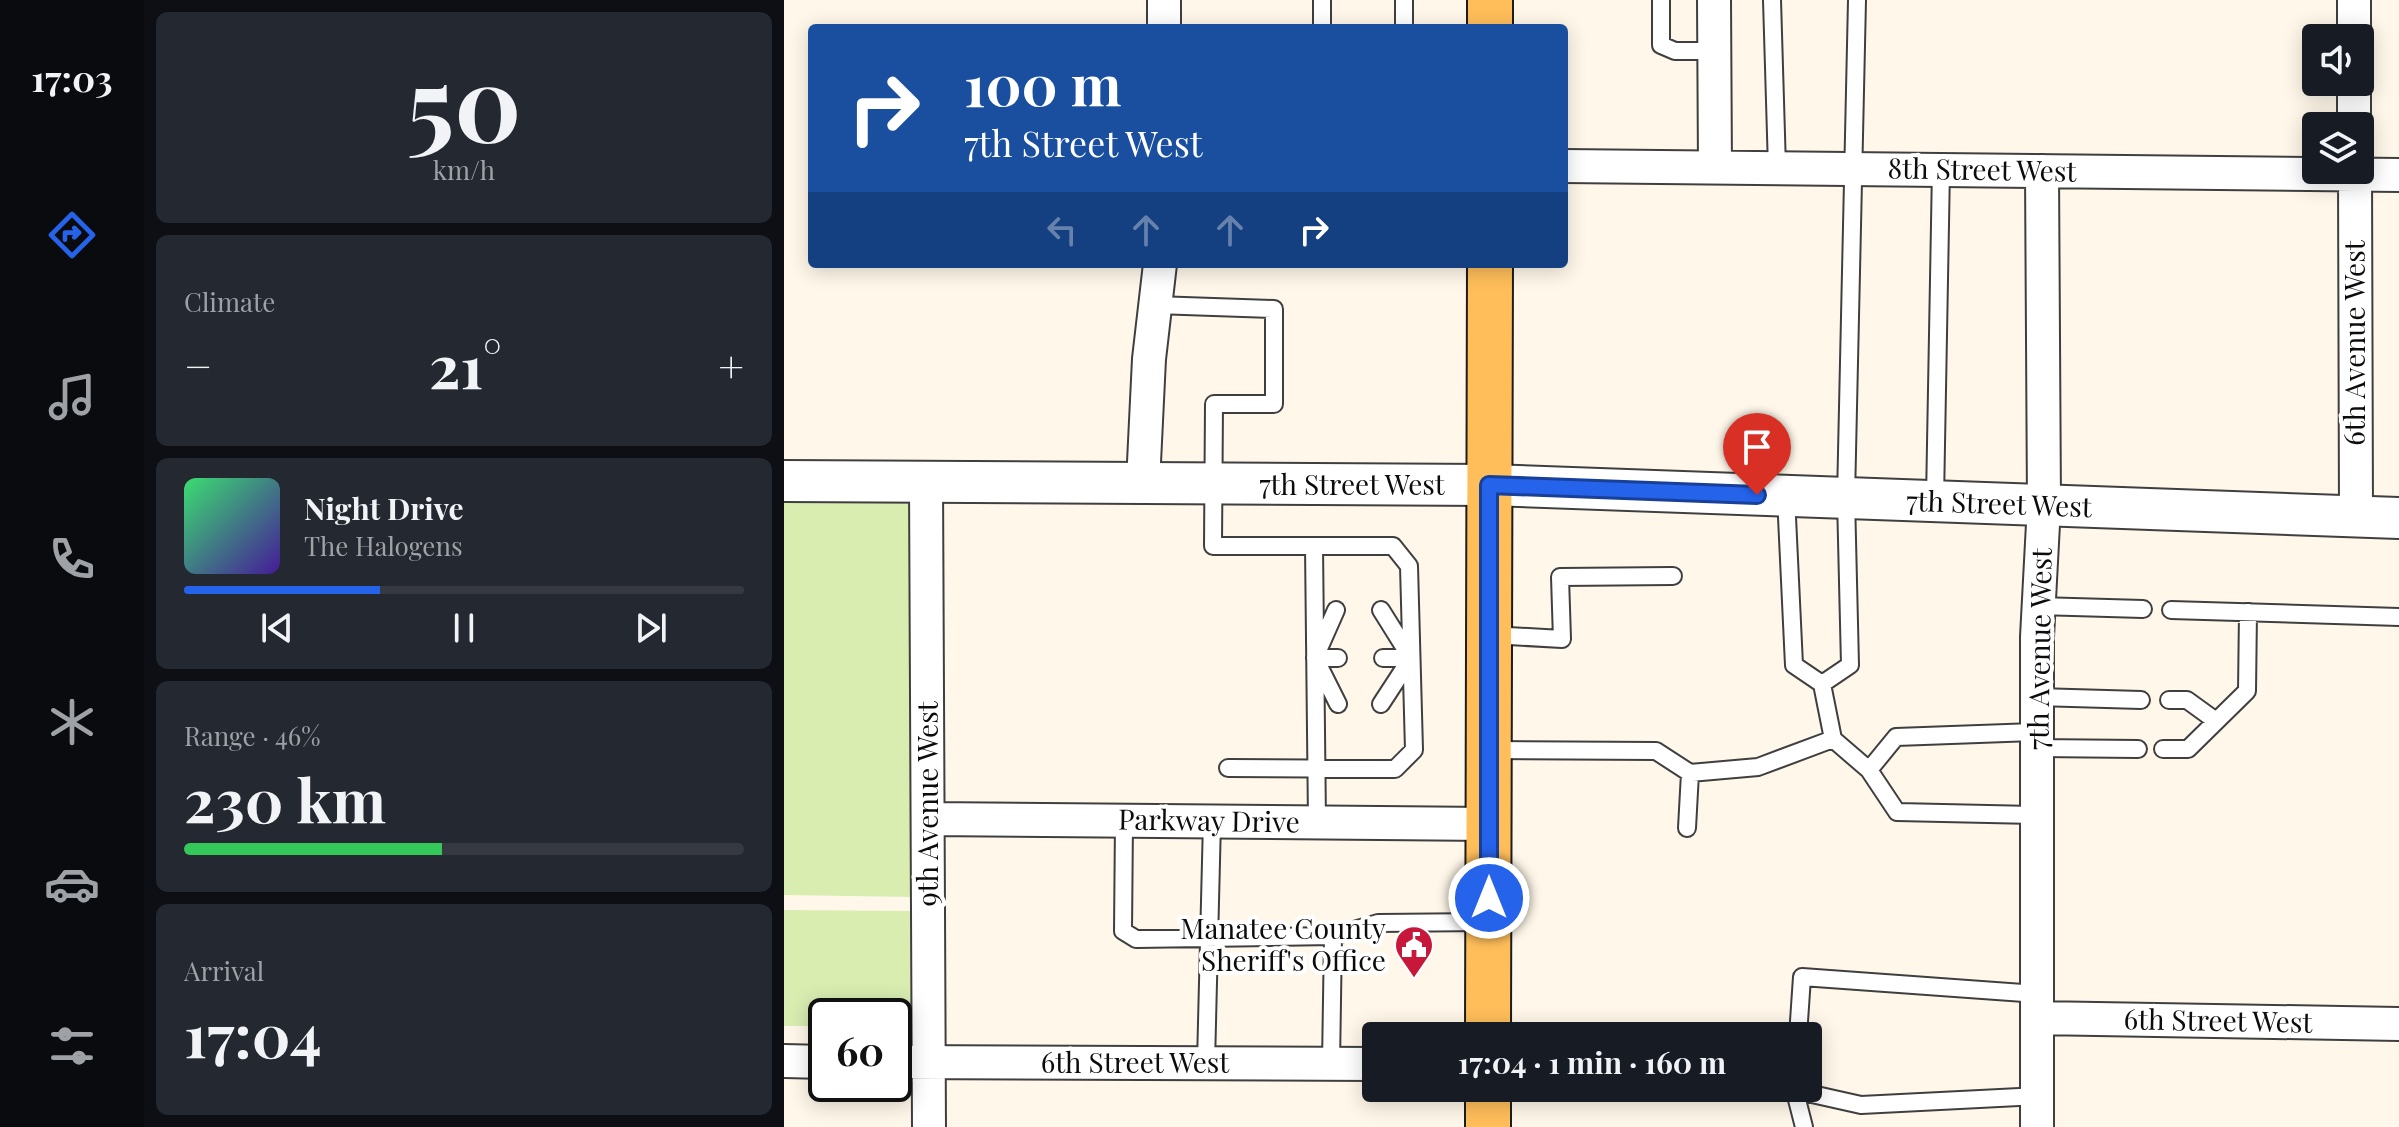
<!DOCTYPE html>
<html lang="en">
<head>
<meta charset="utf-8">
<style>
  body { margin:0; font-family:"Playfair Display",serif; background:#242831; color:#f1f3f6; height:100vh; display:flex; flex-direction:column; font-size:30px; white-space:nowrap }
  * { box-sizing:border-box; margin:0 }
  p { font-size:26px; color:#9ea1a6 }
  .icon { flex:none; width:44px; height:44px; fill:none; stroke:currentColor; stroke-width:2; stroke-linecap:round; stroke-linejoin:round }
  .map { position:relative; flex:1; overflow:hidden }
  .side { display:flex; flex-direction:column; gap:12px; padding:12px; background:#0d0f14; width:640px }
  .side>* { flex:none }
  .banner { position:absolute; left:24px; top:24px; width:760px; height:244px; border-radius:8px; box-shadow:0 4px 20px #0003; background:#1a4fa0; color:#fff; overflow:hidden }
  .fabs { position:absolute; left:1518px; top:24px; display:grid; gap:16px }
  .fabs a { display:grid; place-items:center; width:72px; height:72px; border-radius:8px; background:#171b24; box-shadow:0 4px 20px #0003; font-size:40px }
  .speed { position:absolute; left:24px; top:998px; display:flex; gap:16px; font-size:40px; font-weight:700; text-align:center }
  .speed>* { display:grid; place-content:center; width:104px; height:104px; border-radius:50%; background:#171b24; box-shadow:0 4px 20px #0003; line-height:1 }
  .speed .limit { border:4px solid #111; border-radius:12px; background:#fff; color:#111 }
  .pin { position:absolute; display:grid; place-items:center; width:68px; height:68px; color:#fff; margin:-82px -34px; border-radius:50% 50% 50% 0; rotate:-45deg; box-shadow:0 0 8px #0007 }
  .pin .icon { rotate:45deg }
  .me { position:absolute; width:88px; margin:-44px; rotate:0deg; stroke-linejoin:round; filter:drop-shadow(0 0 6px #0008) }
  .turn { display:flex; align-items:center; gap:28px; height:168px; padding:0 24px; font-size:36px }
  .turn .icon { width:104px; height:104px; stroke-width:2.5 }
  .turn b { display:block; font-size:56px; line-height:68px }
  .lanes { display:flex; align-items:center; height:76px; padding:0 24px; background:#0003; justify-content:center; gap:40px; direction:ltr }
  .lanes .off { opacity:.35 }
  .big { font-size:60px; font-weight:700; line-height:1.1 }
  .side .tile { flex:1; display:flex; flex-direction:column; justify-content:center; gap:12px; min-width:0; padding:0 28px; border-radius:12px; background:#242831 }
  .side .dial { align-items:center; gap:0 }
  .dial b { font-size:104px; line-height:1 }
  .song { display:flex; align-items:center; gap:24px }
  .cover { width:96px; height:96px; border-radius:12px; background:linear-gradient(135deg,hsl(140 70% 55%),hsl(260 70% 35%)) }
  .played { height:8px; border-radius:4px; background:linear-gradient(90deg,#2563eb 35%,#363941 35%) }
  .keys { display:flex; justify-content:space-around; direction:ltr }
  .heat { display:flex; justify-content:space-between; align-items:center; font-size:44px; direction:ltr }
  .charge { height:12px; border-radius:6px; background:linear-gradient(90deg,#34c759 46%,#363941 0) }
  .trip { position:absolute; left:578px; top:1022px; width:460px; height:80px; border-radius:8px; background:#171b24; box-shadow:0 4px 20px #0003; font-weight:700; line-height:80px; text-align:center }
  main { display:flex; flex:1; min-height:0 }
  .tab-bar { display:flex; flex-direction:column; width:144px; justify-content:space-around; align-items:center; background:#090b0e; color:#9ea1a6 }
  .tab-bar .icon { width:56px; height:56px }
  .tab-bar .on { color:#2563eb }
  .tab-bar b { font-size:36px; color:#f1f3f6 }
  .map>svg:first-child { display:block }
</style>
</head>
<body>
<main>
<nav class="tab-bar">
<b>17:03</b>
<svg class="icon on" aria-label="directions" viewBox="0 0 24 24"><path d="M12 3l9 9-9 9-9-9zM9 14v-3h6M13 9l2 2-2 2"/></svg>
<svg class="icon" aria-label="music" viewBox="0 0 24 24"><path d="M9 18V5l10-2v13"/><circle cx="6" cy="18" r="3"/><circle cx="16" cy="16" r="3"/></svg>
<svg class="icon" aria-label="phone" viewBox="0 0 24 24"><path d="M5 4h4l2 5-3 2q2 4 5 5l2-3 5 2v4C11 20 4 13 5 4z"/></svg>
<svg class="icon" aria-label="climate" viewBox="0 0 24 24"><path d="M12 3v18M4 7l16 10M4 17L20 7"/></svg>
<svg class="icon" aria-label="car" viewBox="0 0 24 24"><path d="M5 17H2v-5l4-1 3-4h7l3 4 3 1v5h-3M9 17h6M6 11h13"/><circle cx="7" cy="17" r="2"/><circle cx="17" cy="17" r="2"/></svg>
<svg class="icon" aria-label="filters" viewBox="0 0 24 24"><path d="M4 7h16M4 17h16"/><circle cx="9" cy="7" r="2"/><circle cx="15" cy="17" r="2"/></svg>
</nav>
<section class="side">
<div class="tile dial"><b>50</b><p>km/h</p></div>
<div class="tile"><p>Climate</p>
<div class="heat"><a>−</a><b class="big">21°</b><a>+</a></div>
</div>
<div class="tile">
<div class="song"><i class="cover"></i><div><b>Night Drive</b><p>The Halogens</p></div></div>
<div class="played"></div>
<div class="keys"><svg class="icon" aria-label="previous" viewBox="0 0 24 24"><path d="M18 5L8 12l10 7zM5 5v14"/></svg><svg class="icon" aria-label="pause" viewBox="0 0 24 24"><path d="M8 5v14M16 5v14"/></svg><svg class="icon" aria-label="next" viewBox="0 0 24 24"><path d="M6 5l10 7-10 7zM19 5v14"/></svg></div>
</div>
<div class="tile"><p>Range · 46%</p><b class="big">230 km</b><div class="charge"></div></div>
<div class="tile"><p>Arrival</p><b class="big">17:04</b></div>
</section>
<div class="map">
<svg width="1615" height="1127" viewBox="0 0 1615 1127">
  <rect width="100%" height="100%" fill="#fff8ea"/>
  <path fill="#d9edb1" d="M 135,491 L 130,897 L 0,895 L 0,493 Z
    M 0,910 L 130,911 L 130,1025 L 110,1025 L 110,1016 L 42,1016 L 42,1026 L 0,1026 Z"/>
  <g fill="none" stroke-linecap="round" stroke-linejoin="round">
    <defs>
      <path id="service" d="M 538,0 L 538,28
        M 620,0 L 620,28
        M 877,0 L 877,45 L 891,51 L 930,51
        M 988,0 L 993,168
        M 371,305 L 490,309 L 490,404 L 430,404 L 429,546 L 609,546 L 625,566 L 630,750 L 611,769 L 444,768
        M 1002,496 L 1010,665 L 1038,684 L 1066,665 L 1062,498 L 1073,0
        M 1151,500 L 1157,169
        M 530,546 L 533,822
        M 1254,606 L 1359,609
        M 597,610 L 627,658 L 599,658
        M 1387,610 L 1615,617
        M 707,635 L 778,639 L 776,577 L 889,576
        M 533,653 L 552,610
        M 1038,684 L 1049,739 L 1085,770
        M 1253,697 L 1357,700
        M 1385,700 L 1403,700 L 1432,721
        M 554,704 L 531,658 L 554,658
        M 597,704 L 627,658
        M 1253,732 L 1112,737 L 1085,770 L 1113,812 L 1253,815
        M 1253,748 L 1354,749
        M 1379,749 L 1404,749 L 1463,691 L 1464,612
        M 707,750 L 872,751 L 906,773 L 903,828
        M 906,773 L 974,767 L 1049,739
        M 340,821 L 339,931 L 352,939 L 549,936 L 547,1064
        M 549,936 L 594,923 L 702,922
        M 1014,1036 L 1018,977 L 1254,994
        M 422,1063 L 428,821
        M 933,1088 L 1010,1090 L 1077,1105 L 1253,1096
        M 1010,1088 L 1020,1127"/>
      <path id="minor" d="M 930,0 L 931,167
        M 1570,0 L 1570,38
        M 380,28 L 380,0
        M 1570,82 L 1570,126
        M 780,166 L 1615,175
        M 1571,170 L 1572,516
        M 142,481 L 145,1127
        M 359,483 L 365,359 L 376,264
        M 144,819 L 705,824
        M 1254,1018 L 1615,1024
        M 0,1061 L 42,1062
        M 110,1062 L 592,1064
        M 1253,1127 L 1253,637 L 1260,505 L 1258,171"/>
      <path id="tertiary" d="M 0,481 L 705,485 L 1615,518"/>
      <path id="primary" d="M 706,0 L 706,28
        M 704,1036 L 706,264
        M 704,1127 L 704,1088"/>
    </defs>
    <use href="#service" stroke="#3f3f3f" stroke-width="20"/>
    <use href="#minor" stroke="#3f3f3f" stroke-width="36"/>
    <use href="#tertiary" stroke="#3f3f3f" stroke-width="44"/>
    <use href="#primary" stroke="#1d1d1d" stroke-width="48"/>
    <use href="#service" stroke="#fff" stroke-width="16"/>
    <use href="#minor" stroke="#fff" stroke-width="32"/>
    <use href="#tertiary" stroke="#fff" stroke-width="40"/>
    <use href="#primary" stroke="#ffbe5a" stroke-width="44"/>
  </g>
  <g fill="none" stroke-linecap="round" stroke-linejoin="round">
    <defs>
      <path id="route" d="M 705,898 L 705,485 L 973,495"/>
    </defs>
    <use href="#route" stroke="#184099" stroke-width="20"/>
    <use href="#route" stroke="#2563eb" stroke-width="14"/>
  </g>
  <defs>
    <symbol id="civic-pin" viewBox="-11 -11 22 30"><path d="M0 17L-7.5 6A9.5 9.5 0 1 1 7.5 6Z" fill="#c7183b" stroke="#fff"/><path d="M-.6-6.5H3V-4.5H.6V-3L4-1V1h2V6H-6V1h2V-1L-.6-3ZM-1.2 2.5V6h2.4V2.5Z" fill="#fff"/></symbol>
  </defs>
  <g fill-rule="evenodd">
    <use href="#civic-pin" x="608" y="923" width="44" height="60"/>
  </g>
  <g text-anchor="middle" stroke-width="8" stroke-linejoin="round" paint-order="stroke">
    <g font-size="28" fill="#0c0c0c" stroke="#fff">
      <text transform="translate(1198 170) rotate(1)" y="10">8th Street West</text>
      <text transform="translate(1571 343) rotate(-90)" y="10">6th Avenue West</text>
      <text x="568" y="495">7th Street West</text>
      <text transform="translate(1215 504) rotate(2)" y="10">7th Street West</text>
      <text transform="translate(1256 649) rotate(-89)" y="10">7th Avenue West</text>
      <text transform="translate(144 804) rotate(-90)" y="10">9th Avenue West</text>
      <text transform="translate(425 821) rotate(1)" y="10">Parkway Drive</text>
      <text transform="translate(1434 1021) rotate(1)" y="10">6th Street West</text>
      <text x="351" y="1073">6th Street West</text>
    </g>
    <g font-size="28" fill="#0c0c0c" stroke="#fff" text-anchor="end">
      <text x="602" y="939">Manatee County<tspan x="602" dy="32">Sheriff's Office</tspan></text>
    </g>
  </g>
</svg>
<div class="fabs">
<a><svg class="icon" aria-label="sound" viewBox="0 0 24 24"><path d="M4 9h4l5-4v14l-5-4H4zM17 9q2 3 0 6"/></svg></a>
<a><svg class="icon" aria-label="layers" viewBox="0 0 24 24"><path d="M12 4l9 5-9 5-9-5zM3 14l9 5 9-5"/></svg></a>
</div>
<div class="speed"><div class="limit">60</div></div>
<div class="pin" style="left:973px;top:495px;background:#d93025"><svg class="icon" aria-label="arrive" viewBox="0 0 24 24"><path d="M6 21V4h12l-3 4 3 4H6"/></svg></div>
<svg class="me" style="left:705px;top:898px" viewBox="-20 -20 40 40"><circle r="17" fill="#2563eb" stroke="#fff" stroke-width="3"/><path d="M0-11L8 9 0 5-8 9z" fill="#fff"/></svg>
<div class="trip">17:04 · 1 min · 160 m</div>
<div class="banner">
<div class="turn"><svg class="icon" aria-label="right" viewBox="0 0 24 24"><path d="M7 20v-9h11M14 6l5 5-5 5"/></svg><div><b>100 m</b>7th Street West</div></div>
<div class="lanes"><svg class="icon off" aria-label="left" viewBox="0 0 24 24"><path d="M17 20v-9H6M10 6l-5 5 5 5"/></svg><svg class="icon off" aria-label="ahead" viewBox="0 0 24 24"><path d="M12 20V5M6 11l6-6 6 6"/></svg><svg class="icon off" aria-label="ahead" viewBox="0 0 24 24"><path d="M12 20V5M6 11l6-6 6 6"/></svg><svg class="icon" aria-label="right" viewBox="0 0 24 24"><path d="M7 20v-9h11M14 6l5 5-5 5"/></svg></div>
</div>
</div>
</main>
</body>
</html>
